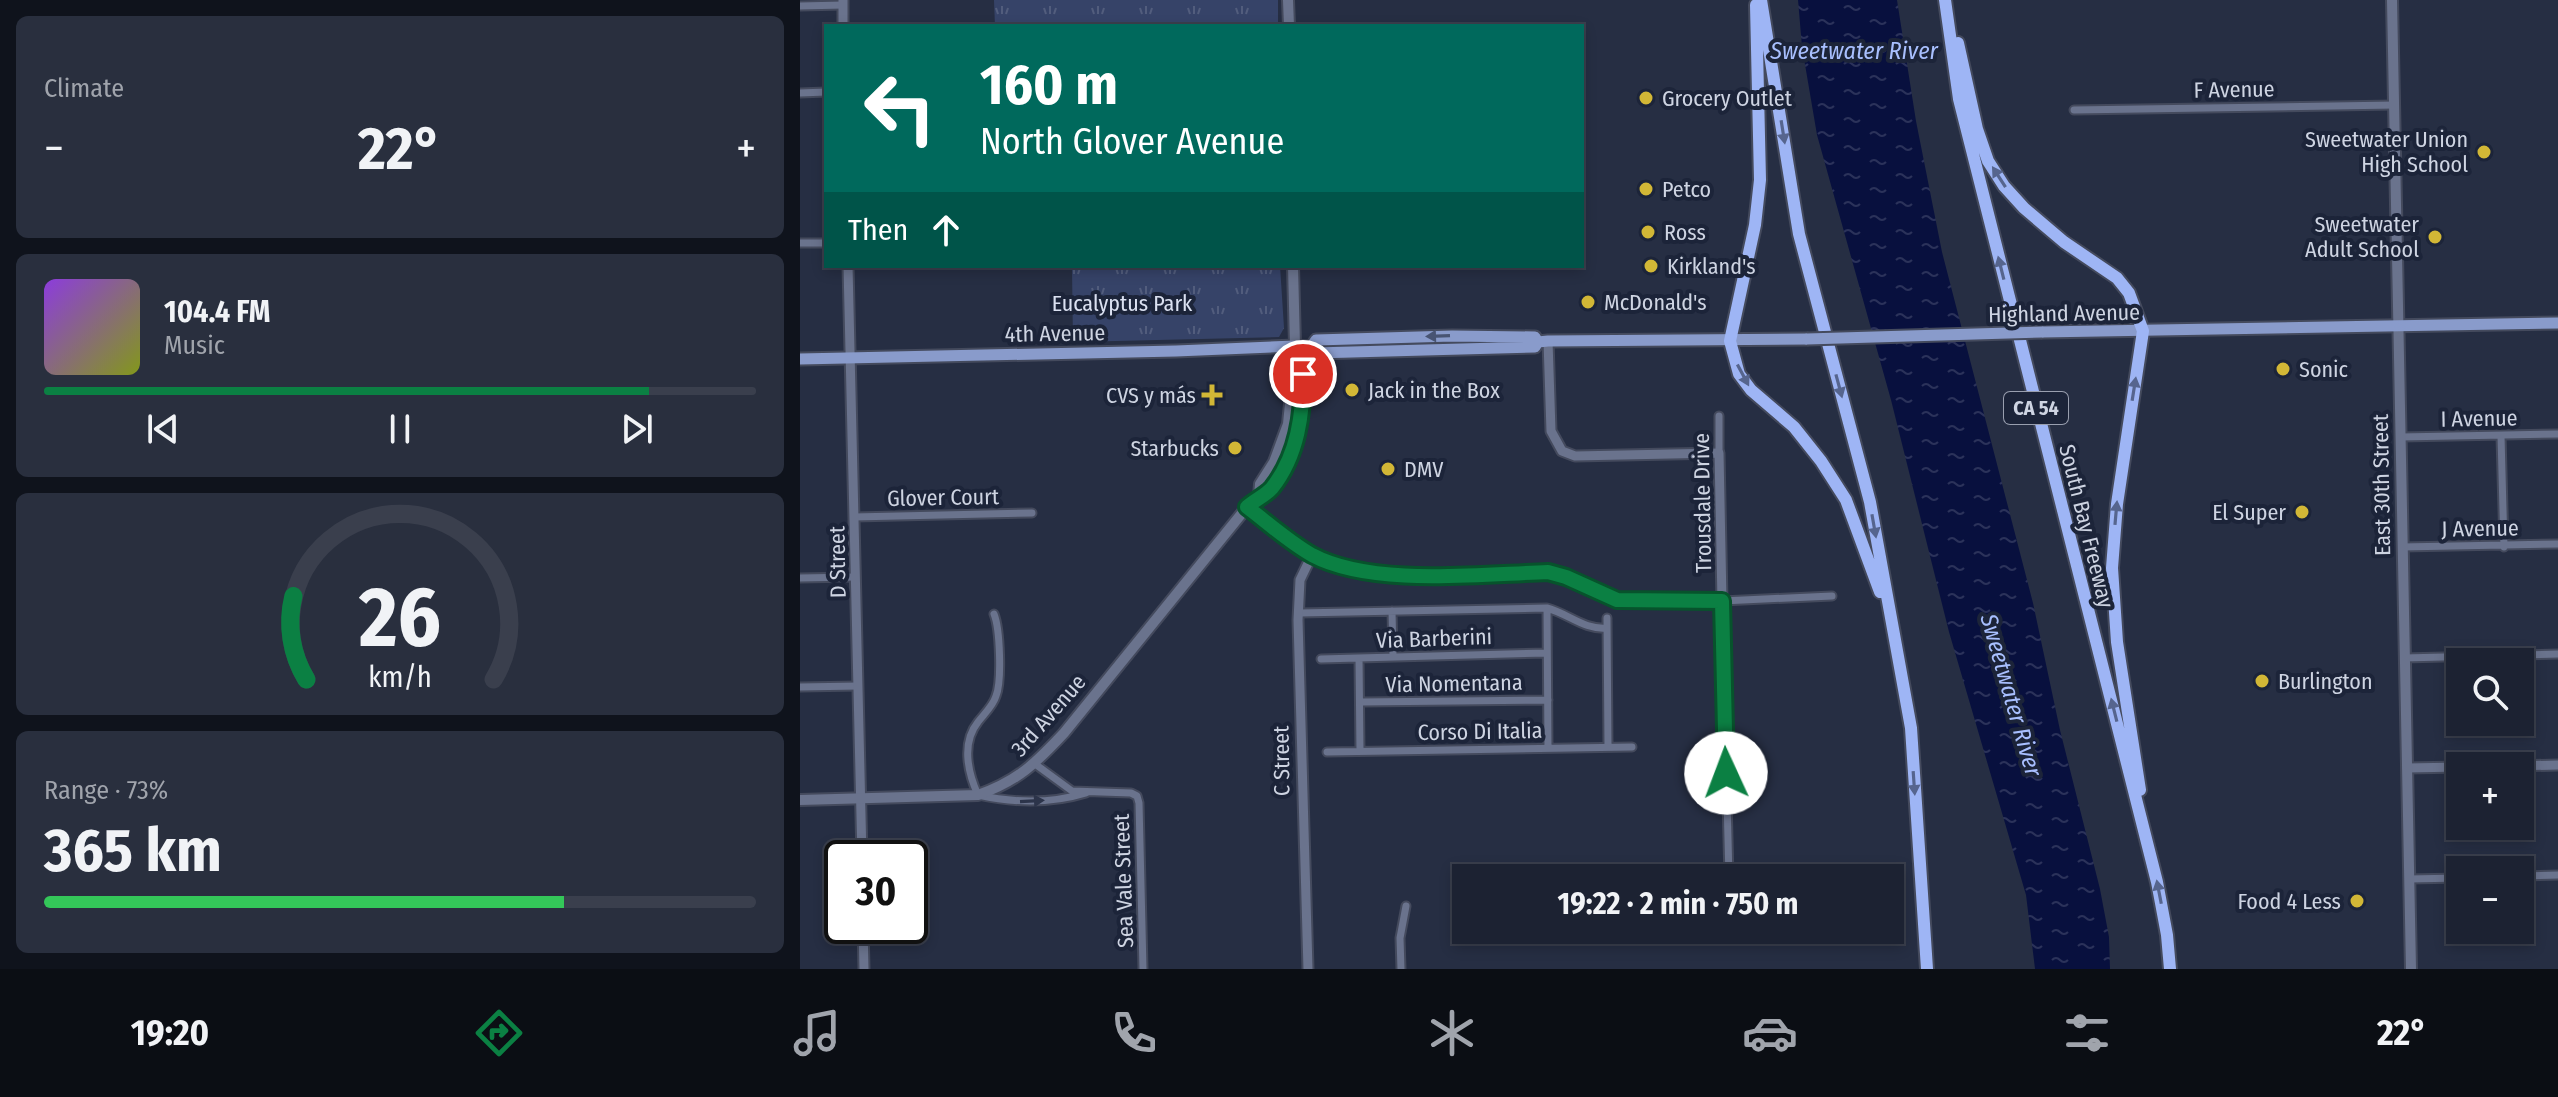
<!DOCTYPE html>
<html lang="en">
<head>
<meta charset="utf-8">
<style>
  body { margin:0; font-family:"Fira Sans Condensed",sans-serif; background:#292f3e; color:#f1f3f6; height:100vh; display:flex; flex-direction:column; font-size:30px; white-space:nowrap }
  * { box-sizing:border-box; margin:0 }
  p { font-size:26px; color:#a0a4ac }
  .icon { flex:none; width:44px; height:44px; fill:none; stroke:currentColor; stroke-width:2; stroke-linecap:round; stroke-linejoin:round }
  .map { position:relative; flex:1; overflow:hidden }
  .panel { display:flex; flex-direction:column; gap:16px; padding:16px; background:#0f131c; width:800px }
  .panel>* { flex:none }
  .top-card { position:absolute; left:24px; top:24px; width:760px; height:244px; border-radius:0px; box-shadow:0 4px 12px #0003,0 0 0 2px #3a3f4d; background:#00695c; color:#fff; overflow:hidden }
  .tools { position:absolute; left:1646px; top:648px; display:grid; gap:16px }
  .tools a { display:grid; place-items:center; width:88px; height:88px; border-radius:0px; background:#1c2232; box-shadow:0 4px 12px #0003,0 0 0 2px #3a3f4d; font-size:40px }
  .speed { position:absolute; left:24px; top:840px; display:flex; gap:16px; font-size:40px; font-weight:700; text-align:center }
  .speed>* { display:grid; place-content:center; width:104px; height:104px; border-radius:50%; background:#1c2232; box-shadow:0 4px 12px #0003,0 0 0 2px #3a3f4d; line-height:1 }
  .speed .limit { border:4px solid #111; border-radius:12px; background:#fff; color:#111 }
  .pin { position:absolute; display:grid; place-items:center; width:68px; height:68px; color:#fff; margin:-34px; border:4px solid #fff; border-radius:50%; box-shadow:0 2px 8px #0007 }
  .me { position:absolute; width:88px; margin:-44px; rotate:358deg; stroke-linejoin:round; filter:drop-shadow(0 0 6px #0008) }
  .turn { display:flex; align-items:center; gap:28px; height:168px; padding:0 24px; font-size:36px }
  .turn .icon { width:104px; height:104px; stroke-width:2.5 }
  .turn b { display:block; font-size:56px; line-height:68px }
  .then { display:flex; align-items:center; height:76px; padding:0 24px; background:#0003; gap:16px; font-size:30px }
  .big { font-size:60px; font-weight:700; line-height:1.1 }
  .panel .tile { flex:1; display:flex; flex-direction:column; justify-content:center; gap:12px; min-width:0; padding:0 28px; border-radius:12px; background:#292f3e }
  .panel .dial { align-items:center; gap:0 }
  .dial svg { height:208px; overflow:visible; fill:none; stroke:#3a3f4d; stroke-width:7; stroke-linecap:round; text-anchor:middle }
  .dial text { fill:#f1f3f6; stroke:none }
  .song { display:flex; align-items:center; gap:24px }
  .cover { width:96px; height:96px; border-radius:12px; background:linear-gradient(135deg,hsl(270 70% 55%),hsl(70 70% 35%)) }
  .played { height:8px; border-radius:4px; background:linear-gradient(90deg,#0b8043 85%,#3a3f4d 85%) }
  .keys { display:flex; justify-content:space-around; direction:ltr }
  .heat { display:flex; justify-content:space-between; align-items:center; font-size:44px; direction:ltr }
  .charge { height:12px; border-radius:6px; background:linear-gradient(90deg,#34c759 73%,#3a3f4d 0) }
  .trip { position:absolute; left:652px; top:864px; width:452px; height:80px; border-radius:0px; background:#1c2232; box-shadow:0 4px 12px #0003,0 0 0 2px #3a3f4d; font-weight:700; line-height:80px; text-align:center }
  .menu { display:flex; height:128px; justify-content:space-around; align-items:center; background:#0b0e14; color:#a0a4ac }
  .menu .icon { width:56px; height:56px }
  .menu .active { color:#0b8043 }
  .menu b { font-size:36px; color:#f1f3f6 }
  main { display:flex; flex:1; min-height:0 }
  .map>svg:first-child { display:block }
</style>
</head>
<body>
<main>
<section class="panel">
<div class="tile"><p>Climate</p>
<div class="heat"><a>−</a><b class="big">22°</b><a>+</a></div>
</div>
<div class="tile">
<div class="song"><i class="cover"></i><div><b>104.4 FM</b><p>Music</p></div></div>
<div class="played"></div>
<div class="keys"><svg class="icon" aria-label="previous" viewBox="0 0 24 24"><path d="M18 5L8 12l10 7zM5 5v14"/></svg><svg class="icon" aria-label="pause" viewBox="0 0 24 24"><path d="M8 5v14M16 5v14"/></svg><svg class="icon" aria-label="next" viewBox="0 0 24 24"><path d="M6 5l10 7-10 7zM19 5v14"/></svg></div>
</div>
<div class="tile dial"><svg viewBox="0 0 100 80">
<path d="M14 69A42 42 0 1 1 86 69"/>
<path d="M14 69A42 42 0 0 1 9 37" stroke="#0b8043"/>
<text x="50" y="56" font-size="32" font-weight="700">26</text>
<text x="50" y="72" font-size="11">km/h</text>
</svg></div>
<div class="tile"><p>Range · 73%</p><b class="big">365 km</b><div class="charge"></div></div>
</section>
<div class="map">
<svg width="1758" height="969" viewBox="0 0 1758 969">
  <defs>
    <pattern id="park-tufts" width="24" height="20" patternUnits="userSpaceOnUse" patternTransform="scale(2)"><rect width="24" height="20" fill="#364368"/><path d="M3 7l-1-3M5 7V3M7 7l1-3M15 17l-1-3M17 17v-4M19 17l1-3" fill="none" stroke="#525d7d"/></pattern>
    <pattern id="water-ripples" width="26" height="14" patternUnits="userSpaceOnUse" patternTransform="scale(2)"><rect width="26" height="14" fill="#08103e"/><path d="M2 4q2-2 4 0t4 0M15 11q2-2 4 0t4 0" fill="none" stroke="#2b325a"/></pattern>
  </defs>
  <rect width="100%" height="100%" fill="#262e43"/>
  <path fill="url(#park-tufts)" d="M 194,0 L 478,0 L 478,26 L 195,26 Z
    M 272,266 L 480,266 L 484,328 L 479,337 L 273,342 Z"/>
  <path fill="url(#water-ripples)" d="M 998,0 L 1097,0 L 1116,121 L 1142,252 L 1233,603 L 1260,730 L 1300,889 L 1309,937 L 1310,969 L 1235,969 L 1226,895 L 1149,632 L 1091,400 L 1017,135 L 1002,47 Z"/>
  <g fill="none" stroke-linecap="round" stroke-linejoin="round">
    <defs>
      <path id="minor" d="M 0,6 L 43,5
        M 0,93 L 26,92
        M 1274,110 L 1595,105
        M 0,243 L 26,243
        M 919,416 L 919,453
        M 1701,436 L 1704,547
        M 1601,437 L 1758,434
        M 54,517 L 232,513
        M 1602,547 L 1758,544
        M 0,578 L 55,577
        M 747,608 L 748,748
        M 592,611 L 593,656
        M 499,613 L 747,608 C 769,614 784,630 807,628
        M 194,614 C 200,629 202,681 196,696 C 193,706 184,714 178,722 C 161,743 168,773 178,795 C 214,803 250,804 286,793
        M 807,618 L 808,747
        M 559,658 L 560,751
        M 1604,658 L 1758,654
        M 521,659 L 747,653
        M 0,687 L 58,686
        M 561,702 L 748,700
        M 527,752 L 832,747
        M 235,764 L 272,791 L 331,793 L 337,796 L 339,803 L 343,969
        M 1720,876 L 1758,875
        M 929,878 L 922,601 L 1032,596
        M 1609,879 L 1660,878
        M 601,969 L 600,938 L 606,906"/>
      <path id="tertiary" d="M 43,0 L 43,26
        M 48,266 L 62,858
        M 447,507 C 468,523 489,542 512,555 C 572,587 680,574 748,572 L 766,577 L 817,600 L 922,601 L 919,453 L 775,456 L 762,451 L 751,431 L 748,341
        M 1711,766 L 1758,765
        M 1607,768 L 1660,767
        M 63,926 L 64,969
        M 508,969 L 498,620 L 500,580 L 512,555"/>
      <path id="secondary" d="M 488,0 L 489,26
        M 1592,0 L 1611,969
        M 459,496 L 460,484 L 474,462 L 488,424 L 493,374 L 498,367
        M 0,800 L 178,795 C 218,781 236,763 264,733 L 447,507 L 459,496 L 469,491 L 475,482 L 493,449 L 500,423 L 503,374 L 498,367 L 495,346 L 493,266"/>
      <path id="primary" d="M 1242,332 L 1758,323
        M 511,347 L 516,340 L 652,336 L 735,337 L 738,342
        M 0,359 L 376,351 L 495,346 L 511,347 L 515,353 L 735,347 L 738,342 L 748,341 L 1007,339"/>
      <path id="motorway" d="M 961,0 L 999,234 L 1070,502 L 1111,728 L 1127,969
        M 1145,0 L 1159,99 L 1357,882 L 1367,935 L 1370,969
        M 956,5 L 960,180 L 955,225 L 930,341 L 939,374 L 951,390 L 994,427 L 1021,461 L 1046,500 L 1080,592
        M 1158,43 L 1177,129 L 1188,161 L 1204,186 L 1224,208 L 1264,242 L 1317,278 L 1329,293 L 1343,331 L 1317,504 L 1312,568 L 1317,642 L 1340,790"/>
    </defs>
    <use href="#minor" stroke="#444a5d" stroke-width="11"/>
    <use href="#tertiary" stroke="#444a5d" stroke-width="13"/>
    <use href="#secondary" stroke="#444a5d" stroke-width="14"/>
    <use href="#primary" stroke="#444a5d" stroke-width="15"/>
    <use href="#motorway" stroke="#444a5d" stroke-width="16"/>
    <use href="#minor" stroke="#6a738d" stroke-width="7"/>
    <use href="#tertiary" stroke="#6a738d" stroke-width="9"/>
    <use href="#secondary" stroke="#6a738d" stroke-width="10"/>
    <use href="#primary" stroke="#899bcb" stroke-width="11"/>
    <use href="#motorway" stroke="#9eb5f5" stroke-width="12"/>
    <defs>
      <path id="primary-bridge" d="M 1007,339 L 1242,332"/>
    </defs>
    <use href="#primary-bridge" stroke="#444a5d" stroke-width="15" stroke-linecap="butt"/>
    <use href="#primary-bridge" stroke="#899bcb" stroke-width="11"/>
  </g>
  <defs><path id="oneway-solid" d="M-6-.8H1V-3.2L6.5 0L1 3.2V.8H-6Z" transform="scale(2)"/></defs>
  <g fill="#56658e">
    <use href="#oneway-solid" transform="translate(983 132) rotate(81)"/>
    <use href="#oneway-solid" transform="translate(1199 177) rotate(-123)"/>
    <use href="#oneway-solid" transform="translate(1201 268) rotate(-104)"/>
    <use href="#oneway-solid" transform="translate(943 375) rotate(62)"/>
    <use href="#oneway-solid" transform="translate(1039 386) rotate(75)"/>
    <use href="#oneway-solid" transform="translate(1334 389) rotate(-81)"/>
    <use href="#oneway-solid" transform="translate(1316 513) rotate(-85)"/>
    <use href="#oneway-solid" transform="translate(1074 526) rotate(80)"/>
    <use href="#oneway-solid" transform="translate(1314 710) rotate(-104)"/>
    <use href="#oneway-solid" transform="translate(1114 783) rotate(86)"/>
    <use href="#oneway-solid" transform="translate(1359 892) rotate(-101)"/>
  </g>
  <use fill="#485473" href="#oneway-solid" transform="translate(638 336) rotate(178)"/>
  <use fill="#2c344a" href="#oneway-solid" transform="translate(232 801) rotate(-3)"/>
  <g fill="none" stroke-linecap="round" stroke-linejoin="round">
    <defs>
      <path id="route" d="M 503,374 C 503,414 498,455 472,488 C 466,495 455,500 447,507 C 468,523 489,542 512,555 C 572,587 680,574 748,572 L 766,577 L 817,600 L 922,601 L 926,773"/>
    </defs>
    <use href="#route" stroke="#07532c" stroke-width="20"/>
    <use href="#route" stroke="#0b8043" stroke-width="14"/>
  </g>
  <g fill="#d2b736" stroke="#1c2439" stroke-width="3">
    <circle cx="846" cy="98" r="8"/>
    <circle cx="1684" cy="152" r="8"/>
    <circle cx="846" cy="189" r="8"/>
    <circle cx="848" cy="232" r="8"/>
    <circle cx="1635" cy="237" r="8"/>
    <circle cx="851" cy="266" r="8"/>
    <circle cx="788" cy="302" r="8"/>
    <circle cx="1483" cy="369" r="8"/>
    <circle cx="552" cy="390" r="8"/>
    <path d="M408 383h8v8h8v8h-8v8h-8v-8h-8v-8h8z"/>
    <circle cx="435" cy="448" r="8"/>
    <circle cx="588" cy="469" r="8"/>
    <circle cx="1502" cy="512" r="8"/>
    <circle cx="1462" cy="681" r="8"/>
    <circle cx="1557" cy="901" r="8"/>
  </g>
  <g text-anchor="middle" stroke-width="8" stroke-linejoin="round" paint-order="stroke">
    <rect fill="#1c2439" stroke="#999faf" stroke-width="2" x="1204" y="392" width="64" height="32" rx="6"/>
    <g font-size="20" font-weight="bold" fill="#ced4e2">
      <text x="1236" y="415">CA 54</text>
    </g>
    <g font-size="22" fill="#ced4e2" stroke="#1c2439">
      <text transform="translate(1434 89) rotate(-1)" y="8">F Avenue</text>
      <text transform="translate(1264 313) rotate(-1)" y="8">Highland Avenue</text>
      <text transform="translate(255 333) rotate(-1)" y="8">4th Avenue</text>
      <text transform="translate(1679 418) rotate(-1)" y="8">I Avenue</text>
      <text transform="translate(1581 485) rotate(-91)" y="8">East 30th Street</text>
      <text transform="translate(143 497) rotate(-1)" y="8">Glover Court</text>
      <text transform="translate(902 503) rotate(-91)" y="8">Trousdale Drive</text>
      <text transform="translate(1287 526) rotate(76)" y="8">South Bay Freeway</text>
      <text transform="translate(1680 528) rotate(-1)" y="8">J Avenue</text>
      <text transform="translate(37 562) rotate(-91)" y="8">D Street</text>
      <text transform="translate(634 638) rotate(-2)" y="8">Via Barberini</text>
      <text transform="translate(654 683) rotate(-1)" y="8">Via Nomentana</text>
      <text transform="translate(248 715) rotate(-49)" y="8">3rd Avenue</text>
      <text transform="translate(680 731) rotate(-1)" y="8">Corso Di Italia</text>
      <text transform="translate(481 761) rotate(-91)" y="8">C Street</text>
      <text transform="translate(323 881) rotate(-92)" y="8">Sea Vale Street</text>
    </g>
    <g font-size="22" fill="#ced4e2" stroke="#1c2439" text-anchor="start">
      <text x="862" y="106">Grocery Outlet</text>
      <text x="1668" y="147" text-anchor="end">Sweetwater Union<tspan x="1668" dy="25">High School</tspan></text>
      <text x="862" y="197">Petco</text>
      <text x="1619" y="232" text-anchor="end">Sweetwater<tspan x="1619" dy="25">Adult School</tspan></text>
      <text x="864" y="240">Ross</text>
      <text x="867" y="274">Kirkland's</text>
      <text x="804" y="310">McDonald's</text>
      <text x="1499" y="377">Sonic</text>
      <text x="568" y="398">Jack in the Box</text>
      <text x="396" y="403" text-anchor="end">CVS y más</text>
      <text x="419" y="456" text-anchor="end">Starbucks</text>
      <text x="604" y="477">DMV</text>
      <text x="1486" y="520" text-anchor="end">El Super</text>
      <text x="1478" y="689">Burlington</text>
      <text x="1541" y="909" text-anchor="end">Food 4 Less</text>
    </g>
    <g font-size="22" fill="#dbe1f1" stroke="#1c2439">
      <text x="322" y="311">Eucalyptus Park</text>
    </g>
    <g font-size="24" font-style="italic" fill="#a8bffe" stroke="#1c2439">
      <text x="1054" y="59">Sweetwater River</text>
      <text transform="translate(1211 695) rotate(74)" y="8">Sweetwater River</text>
    </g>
  </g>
</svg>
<div class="tools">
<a><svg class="icon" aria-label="search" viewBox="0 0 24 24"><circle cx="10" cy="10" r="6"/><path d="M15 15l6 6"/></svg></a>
<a>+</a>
<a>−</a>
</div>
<div class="speed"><div class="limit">30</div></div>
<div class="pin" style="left:503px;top:374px;background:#d93025"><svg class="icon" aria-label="arrive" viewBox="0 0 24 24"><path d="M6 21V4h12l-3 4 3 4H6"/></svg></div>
<svg class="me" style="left:926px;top:773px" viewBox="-20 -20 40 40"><circle r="19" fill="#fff"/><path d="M0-13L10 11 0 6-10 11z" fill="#0b8043"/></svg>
<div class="trip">19:22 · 2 min · 750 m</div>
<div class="top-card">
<div class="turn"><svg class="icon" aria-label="left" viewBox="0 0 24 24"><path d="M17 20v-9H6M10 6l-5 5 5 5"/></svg><div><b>160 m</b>North Glover Avenue</div></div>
<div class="then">Then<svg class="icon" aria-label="ahead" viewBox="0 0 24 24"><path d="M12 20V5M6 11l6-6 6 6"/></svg></div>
</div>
</div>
</main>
<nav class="menu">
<b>19:20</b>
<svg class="icon active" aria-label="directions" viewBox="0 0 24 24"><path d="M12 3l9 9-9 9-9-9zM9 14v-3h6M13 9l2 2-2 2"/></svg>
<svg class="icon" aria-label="music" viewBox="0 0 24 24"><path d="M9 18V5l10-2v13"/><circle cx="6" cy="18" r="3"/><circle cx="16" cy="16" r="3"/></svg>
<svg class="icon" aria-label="phone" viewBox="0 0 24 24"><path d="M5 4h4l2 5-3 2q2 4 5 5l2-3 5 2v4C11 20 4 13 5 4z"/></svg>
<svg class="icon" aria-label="climate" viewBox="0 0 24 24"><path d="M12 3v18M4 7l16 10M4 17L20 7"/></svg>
<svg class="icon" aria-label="car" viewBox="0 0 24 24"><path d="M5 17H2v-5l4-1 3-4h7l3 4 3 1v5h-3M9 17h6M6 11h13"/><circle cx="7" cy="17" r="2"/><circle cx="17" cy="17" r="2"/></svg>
<svg class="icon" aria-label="filters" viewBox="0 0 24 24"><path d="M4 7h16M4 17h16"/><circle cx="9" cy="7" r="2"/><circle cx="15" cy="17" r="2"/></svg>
<b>22°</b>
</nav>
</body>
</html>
